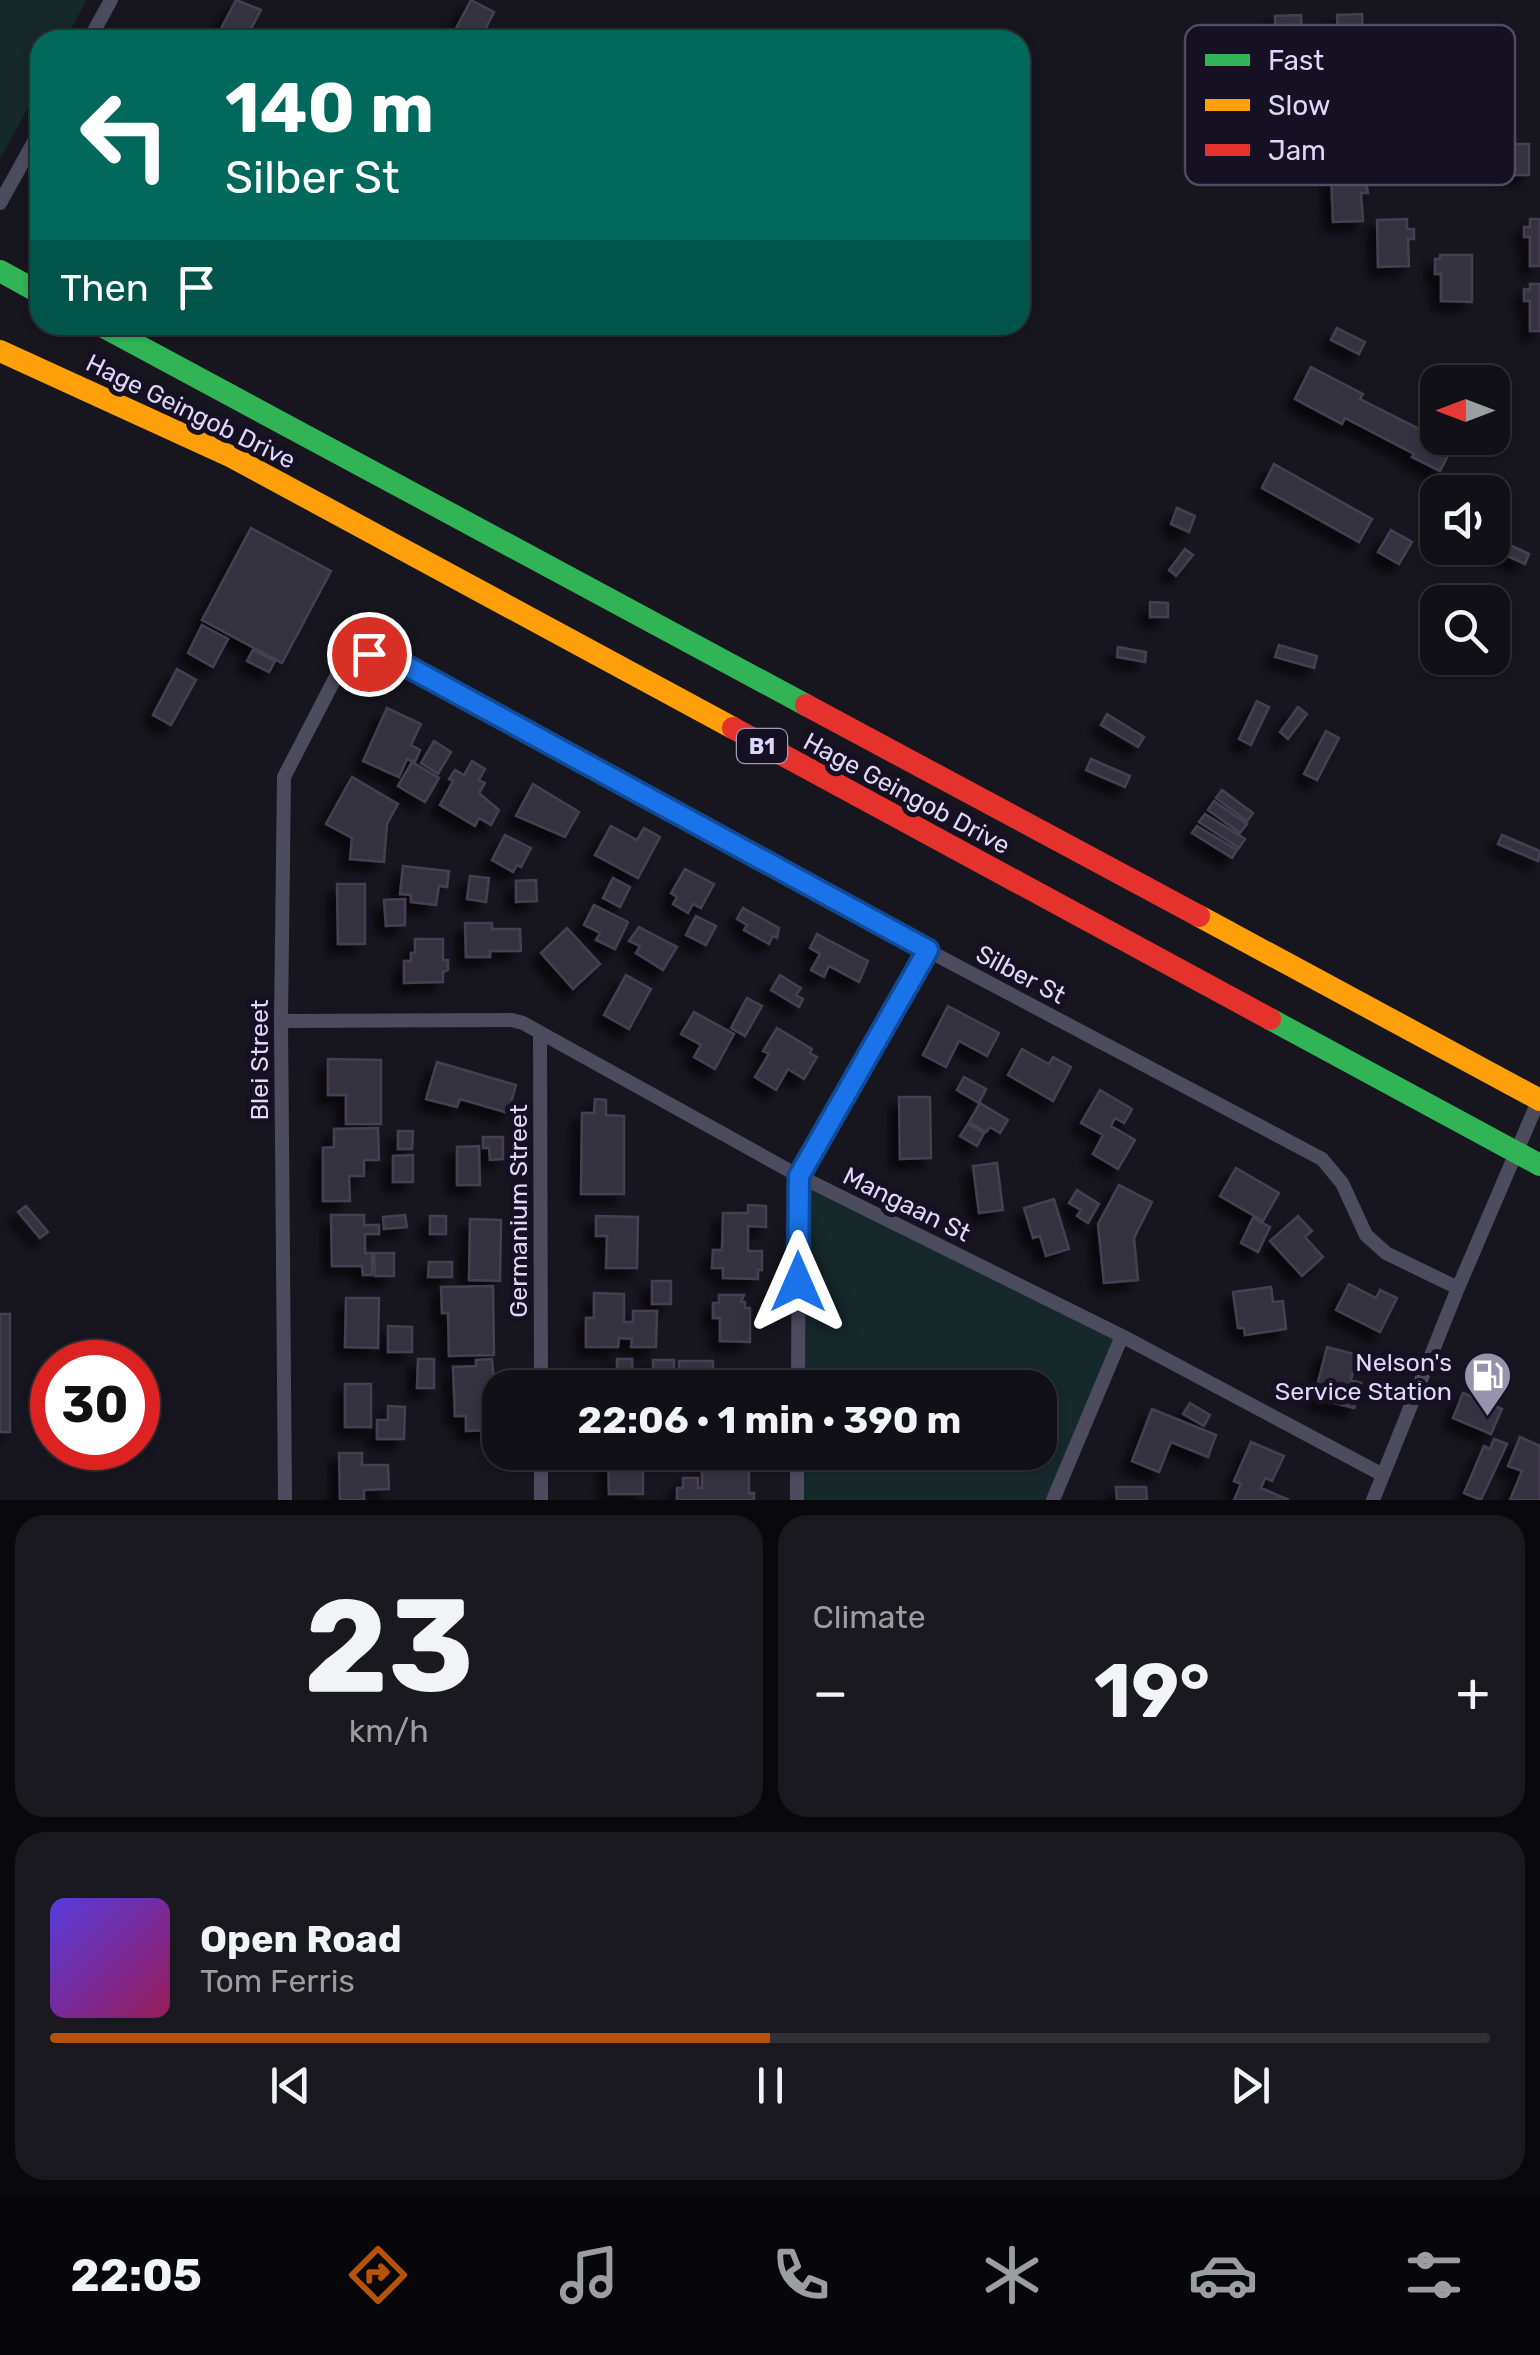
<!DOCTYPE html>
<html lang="en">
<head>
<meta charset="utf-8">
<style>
  body { margin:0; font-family:Rubik,sans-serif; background:#1a191f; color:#f1f3f6; height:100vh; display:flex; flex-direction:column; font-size:38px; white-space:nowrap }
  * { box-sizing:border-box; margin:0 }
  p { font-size:32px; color:#9c9da1 }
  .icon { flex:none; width:55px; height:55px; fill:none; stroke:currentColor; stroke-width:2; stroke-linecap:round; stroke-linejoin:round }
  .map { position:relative; height:1500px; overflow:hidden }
  .details { display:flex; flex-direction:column; gap:15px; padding:15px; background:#09090c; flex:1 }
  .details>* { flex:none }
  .banner { position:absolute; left:30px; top:30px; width:1000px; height:305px; border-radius:30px; box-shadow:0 2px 8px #0004,0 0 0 2px #303035; background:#00695c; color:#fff; overflow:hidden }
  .needle { width:65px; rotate:270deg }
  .tools { position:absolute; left:1420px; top:365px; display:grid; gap:20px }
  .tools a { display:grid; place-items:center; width:90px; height:90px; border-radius:20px; background:#111016; box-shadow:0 2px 8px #0004,0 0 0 2px #303035; font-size:50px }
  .speed { position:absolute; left:30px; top:1340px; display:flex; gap:20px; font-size:50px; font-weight:700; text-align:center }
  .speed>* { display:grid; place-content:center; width:130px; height:130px; border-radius:50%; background:#111016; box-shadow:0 2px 8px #0004,0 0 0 2px #303035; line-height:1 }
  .speed .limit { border:15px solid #d22; background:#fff; color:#111 }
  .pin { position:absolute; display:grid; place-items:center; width:85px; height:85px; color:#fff; margin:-42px; border:5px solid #fff; border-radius:50%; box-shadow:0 2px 10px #0007 }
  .me { position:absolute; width:110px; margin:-55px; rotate:0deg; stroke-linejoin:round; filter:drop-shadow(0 0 8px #0008) }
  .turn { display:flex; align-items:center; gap:35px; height:210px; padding:0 30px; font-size:45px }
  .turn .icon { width:130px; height:130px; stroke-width:2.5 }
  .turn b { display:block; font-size:70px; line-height:85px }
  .then { display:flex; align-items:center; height:95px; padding:0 30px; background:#0003; gap:20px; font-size:38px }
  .big { font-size:75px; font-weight:700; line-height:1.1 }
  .details .tile { flex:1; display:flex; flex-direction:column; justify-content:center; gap:15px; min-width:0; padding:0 35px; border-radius:30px; background:#1a191f }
  .details .dial { align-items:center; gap:0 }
  .dial b { font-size:130px; line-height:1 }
  .song { display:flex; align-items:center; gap:30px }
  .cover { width:120px; height:120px; border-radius:15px; background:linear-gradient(135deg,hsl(250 70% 55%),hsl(330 70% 35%)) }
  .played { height:10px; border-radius:5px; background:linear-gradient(90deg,#b45309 50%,#303035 50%) }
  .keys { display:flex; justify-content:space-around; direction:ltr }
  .heat { display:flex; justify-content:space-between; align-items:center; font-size:55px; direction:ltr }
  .details .tiles { flex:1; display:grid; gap:15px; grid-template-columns:1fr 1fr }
  .tile:last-child { grid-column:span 2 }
  .trip { position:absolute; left:482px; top:1370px; width:575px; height:100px; border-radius:30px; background:#111016; box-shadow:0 2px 8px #0004,0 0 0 2px #303035; font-weight:700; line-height:100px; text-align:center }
  .tab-bar { display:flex; height:160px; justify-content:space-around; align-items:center; background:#070609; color:#9c9da1 }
  .tab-bar .icon { width:70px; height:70px }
  .tab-bar .on { color:#b45309 }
  .tab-bar b { font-size:45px; color:#f1f3f6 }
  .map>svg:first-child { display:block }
</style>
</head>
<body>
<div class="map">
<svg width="1540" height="1500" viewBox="0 0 1540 1500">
  <defs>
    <filter id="shadow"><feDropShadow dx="-9" dy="9" stdDeviation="5" flood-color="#0009"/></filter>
  </defs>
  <rect width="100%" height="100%" fill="#17151e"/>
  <path fill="#15282a" d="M 0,0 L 87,0 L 65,40 L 40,40 L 40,86 L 0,159 Z
    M 799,1176 L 1122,1336 L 1053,1500 L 797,1500 L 797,1453 L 1040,1452 L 1040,1388 L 798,1387 Z"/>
  <path fill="#363340" stroke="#444151" stroke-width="2.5" filter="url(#shadow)" d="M 236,0 L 261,10 L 245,40 L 215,40 Z
    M 471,0 L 494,12 L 480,40 L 450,40 Z
    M 1362,14 L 1363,41 L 1338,41 L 1337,15 Z
    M 1301,15 L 1302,46 L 1276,47 L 1275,16 Z
    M 1503,144 L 1529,144 L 1529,175 L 1504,175 Z
    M 1364,171 L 1368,193 L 1361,193 L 1363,221 L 1333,222 L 1331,173 Z
    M 1407,219 L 1407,229 L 1414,229 L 1414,239 L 1408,239 L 1409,266 L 1378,267 L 1377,220 Z
    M 1530,219 L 1540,219 L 1540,266 L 1530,266 L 1530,237 L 1524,237 L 1524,227 L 1530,227 Z
    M 1440,255 L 1472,255 L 1472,302 L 1441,301 L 1441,274 L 1435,274 L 1435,259 L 1440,259 Z
    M 1530,284 L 1540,284 L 1540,331 L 1530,331 L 1530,301 L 1524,301 L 1524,289 L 1530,290 Z
    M 1337,328 L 1365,342 L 1359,354 L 1331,340 Z
    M 1311,367 L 1363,394 L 1360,399 L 1453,446 L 1440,471 L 1412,457 L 1414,454 L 1345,418 L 1342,424 L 1295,399 Z
    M 1274,464 L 1372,519 L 1359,542 L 1262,488 Z
    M 1177,508 L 1195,516 L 1189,532 L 1171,524 Z
    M 251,528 L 331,571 L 282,663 L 202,620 Z
    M 1391,530 L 1412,542 L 1399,564 L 1378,552 Z
    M 1499,540 L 1529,554 L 1525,564 L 1494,550 Z
    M 1185,549 L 1193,555 L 1176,576 L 1169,570 Z
    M 1150,602 L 1168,603 L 1168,617 L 1150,617 Z
    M 202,625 L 228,639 L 213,667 L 188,653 Z
    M 1279,645 L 1317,656 L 1314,668 L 1275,657 Z
    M 1118,647 L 1146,652 L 1145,662 L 1117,657 Z
    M 253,650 L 275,661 L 269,672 L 247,661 Z
    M 177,669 L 196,680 L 171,725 L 153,715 Z
    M 1257,701 L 1269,707 L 1251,745 L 1239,739 Z
    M 1298,707 L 1307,714 L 1288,739 L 1280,732 Z
    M 387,708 L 421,724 L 411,745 L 420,750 L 415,762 L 407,759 L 399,777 L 363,761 Z
    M 1107,714 L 1144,737 L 1138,747 L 1101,725 Z
    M 1326,731 L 1339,738 L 1317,780 L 1304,774 Z
    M 434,741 L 451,752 L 438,774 L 421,763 Z
    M 1091,759 L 1130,776 L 1125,787 L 1086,770 Z
    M 472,761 L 485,769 L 479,780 L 485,783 L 479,793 L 499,810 L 491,825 L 479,818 L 475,826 L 440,805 L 453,781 L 449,779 L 455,770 L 464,775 Z
    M 412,762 L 439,778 L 425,802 L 398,786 Z
    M 352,777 L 398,804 L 387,824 L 384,862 L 350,859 L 352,838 L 326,824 Z
    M 533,784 L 579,812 L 565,837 L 516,816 Z
    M 1222,790 L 1253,813 L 1247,821 L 1216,798 Z
    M 1214,801 L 1247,824 L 1240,833 L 1208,810 Z
    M 1205,814 L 1245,839 L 1239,848 L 1199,822 Z
    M 611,826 L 637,840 L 644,828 L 660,837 L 638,878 L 595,855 Z
    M 1197,826 L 1237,850 L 1232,858 L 1192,833 Z
    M 505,835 L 531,848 L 521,867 L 517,865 L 513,872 L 492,860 Z
    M 1502,835 L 1540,851 L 1538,861 L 1498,844 Z
    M 403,866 L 449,871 L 447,887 L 439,886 L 436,905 L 411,902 L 411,895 L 400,894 Z
    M 685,869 L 714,884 L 701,908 L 693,904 L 688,913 L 673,904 L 677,897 L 671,893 Z
    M 470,876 L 489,878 L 486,902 L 467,899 Z
    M 613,878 L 630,887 L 620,907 L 603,898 Z
    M 536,880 L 537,901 L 516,902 L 516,881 Z
    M 337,884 L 365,884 L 365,944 L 338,944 Z
    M 405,899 L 405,925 L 386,926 L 384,900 Z
    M 594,905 L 628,922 L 615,949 L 596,940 L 600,933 L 584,925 Z
    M 743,908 L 779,928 L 777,938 L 773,936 L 769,944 L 744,930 L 747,925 L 737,919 Z
    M 696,916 L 716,926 L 706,945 L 686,935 Z
    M 465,923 L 492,923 L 492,929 L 520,929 L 521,951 L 490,951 L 490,957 L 466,957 Z
    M 639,927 L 677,947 L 663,970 L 636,953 L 640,946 L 629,941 Z
    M 567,928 L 600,964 L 573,989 L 541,953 Z
    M 817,934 L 868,961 L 859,982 L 829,966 L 824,977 L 811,970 L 820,954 L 810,948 Z
    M 415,939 L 443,939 L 443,960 L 448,960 L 448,970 L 443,972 L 443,982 L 404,983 L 404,961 L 411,961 L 411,953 L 415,953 Z
    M 626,975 L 651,989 L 629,1029 L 604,1015 Z
    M 780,975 L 801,988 L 796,995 L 803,999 L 799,1007 L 771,990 Z
    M 747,998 L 762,1006 L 745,1036 L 731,1028 Z
    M 948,1006 L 999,1033 L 987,1056 L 959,1041 L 946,1067 L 923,1055 Z
    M 694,1012 L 734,1034 L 715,1069 L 694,1057 L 701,1045 L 681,1034 Z
    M 777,1028 L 812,1049 L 810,1053 L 817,1057 L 804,1079 L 788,1069 L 776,1090 L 755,1077 L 769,1054 L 763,1051 Z
    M 1022,1049 L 1049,1064 L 1053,1057 L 1071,1067 L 1053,1101 L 1008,1075 Z
    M 328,1059 L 381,1060 L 381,1124 L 346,1124 L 346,1095 L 328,1095 Z
    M 437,1062 L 516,1085 L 508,1113 L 460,1099 L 457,1107 L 426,1099 Z
    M 964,1077 L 986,1089 L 979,1103 L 957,1090 Z
    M 1100,1090 L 1132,1109 L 1124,1123 L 1115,1118 L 1111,1126 L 1135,1140 L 1118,1169 L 1093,1154 L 1103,1135 L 1081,1123 Z
    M 899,1097 L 930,1097 L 931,1158 L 900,1159 Z
    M 595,1099 L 606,1100 L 606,1115 L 624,1116 L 624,1194 L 581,1194 L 582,1113 L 594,1113 Z
    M 980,1103 L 1008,1120 L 1000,1133 L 990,1127 L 986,1132 L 969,1122 Z
    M 968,1124 L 984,1133 L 977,1146 L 960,1136 Z
    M 378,1128 L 379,1160 L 364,1160 L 364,1176 L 349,1176 L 350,1201 L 323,1201 L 323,1148 L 334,1147 L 334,1129 Z
    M 398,1131 L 413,1131 L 412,1149 L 398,1149 Z
    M 483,1137 L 503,1137 L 503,1159 L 490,1160 L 489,1148 L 483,1148 Z
    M 479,1146 L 480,1185 L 457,1185 L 457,1147 Z
    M 413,1155 L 413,1182 L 393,1182 L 393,1156 Z
    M 997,1163 L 1003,1210 L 979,1213 L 973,1166 Z
    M 1236,1168 L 1279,1193 L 1263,1221 L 1220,1196 Z
    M 1119,1185 L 1152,1202 L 1134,1238 L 1138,1280 L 1104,1283 L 1098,1224 Z
    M 1077,1190 L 1099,1204 L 1088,1223 L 1077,1216 L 1081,1210 L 1069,1203 Z
    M 1054,1199 L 1069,1249 L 1046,1256 L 1040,1236 L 1033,1238 L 1024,1208 Z
    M 748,1205 L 766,1206 L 766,1227 L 748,1226 L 748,1251 L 762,1251 L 762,1270 L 758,1270 L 758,1279 L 723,1278 L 723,1268 L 712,1268 L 713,1250 L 722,1250 L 723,1213 L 748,1213 Z
    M 26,1206 L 48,1232 L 40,1238 L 18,1212 Z
    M 331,1215 L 364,1215 L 364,1225 L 379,1225 L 379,1234 L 365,1234 L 365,1253 L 372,1253 L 372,1275 L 363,1275 L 362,1266 L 332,1266 Z
    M 405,1215 L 407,1227 L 384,1229 L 383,1217 Z
    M 430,1216 L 446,1216 L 446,1234 L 430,1234 Z
    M 596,1216 L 638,1217 L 637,1268 L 606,1268 L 607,1236 L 596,1236 Z
    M 1298,1216 L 1312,1231 L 1305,1237 L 1323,1257 L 1302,1276 L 1270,1241 Z
    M 1253,1218 L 1270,1227 L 1258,1252 L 1241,1243 Z
    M 470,1219 L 501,1220 L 500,1281 L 469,1280 Z
    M 374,1253 L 394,1253 L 394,1276 L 375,1276 Z
    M 429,1262 L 452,1262 L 452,1277 L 428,1277 Z
    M 652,1281 L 671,1281 L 671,1304 L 652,1304 Z
    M 1349,1284 L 1376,1298 L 1380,1290 L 1397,1298 L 1380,1332 L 1336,1310 Z
    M 493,1286 L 494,1355 L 449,1356 L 448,1313 L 442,1313 L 441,1287 Z
    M 1271,1287 L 1273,1302 L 1283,1301 L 1286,1329 L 1245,1335 L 1244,1328 L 1238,1328 L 1233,1292 Z
    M 594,1293 L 624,1294 L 624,1322 L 633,1322 L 633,1311 L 657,1311 L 656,1347 L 631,1347 L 632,1339 L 619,1338 L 618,1347 L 586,1347 L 586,1318 L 594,1318 Z
    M 719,1295 L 744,1295 L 741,1302 L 745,1302 L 745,1308 L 750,1308 L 750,1342 L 720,1341 L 720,1318 L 713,1318 L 713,1303 L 719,1303 Z
    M 346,1298 L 379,1298 L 378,1348 L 345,1347 Z
    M 0,1314 L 10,1314 L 10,1432 L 0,1432 Z
    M 388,1326 L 412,1327 L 412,1352 L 388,1352 Z
    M 1327,1347 L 1357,1355 L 1351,1380 L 1361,1383 L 1354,1408 L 1314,1398 Z
    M 418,1359 L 434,1359 L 434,1388 L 417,1388 Z
    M 492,1359 L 496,1405 L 492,1405 L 493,1430 L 466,1431 L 466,1416 L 455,1416 L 453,1367 L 476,1366 L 476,1360 Z
    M 617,1359 L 632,1359 L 633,1377 L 617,1377 Z
    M 653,1360 L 674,1360 L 674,1388 L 660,1388 L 660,1382 L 653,1382 Z
    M 679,1361 L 713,1361 L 713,1380 L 698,1380 L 698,1388 L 679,1388 Z
    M 715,1379 L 754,1379 L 754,1388 L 715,1388 Z
    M 590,1381 L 629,1381 L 629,1388 L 590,1388 Z
    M 345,1384 L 371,1384 L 371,1427 L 345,1427 Z
    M 1463,1393 L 1502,1409 L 1491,1434 L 1453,1418 Z
    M 1190,1403 L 1210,1415 L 1204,1426 L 1183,1414 Z
    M 388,1406 L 405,1407 L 404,1439 L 377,1439 L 377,1420 L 388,1420 Z
    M 1152,1409 L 1216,1435 L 1208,1457 L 1171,1442 L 1159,1472 L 1132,1461 Z
    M 1520,1437 L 1540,1446 L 1540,1500 L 1510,1500 L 1522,1471 L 1508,1466 Z
    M 1494,1439 L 1507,1444 L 1481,1500 L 1464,1493 L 1484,1446 L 1490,1449 Z
    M 1251,1442 L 1284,1456 L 1272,1481 L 1265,1478 L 1261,1488 L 1289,1500 L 1234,1500 L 1241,1484 L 1234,1481 Z
    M 608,1452 L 643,1452 L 643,1494 L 609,1494 Z
    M 718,1452 L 755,1452 L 755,1470 L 749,1470 L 749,1493 L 754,1493 L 754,1500 L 677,1500 L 677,1488 L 683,1488 L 683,1478 L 698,1478 L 698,1488 L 702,1488 L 702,1469 L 718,1469 Z
    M 339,1453 L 362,1453 L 362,1465 L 388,1465 L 389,1489 L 364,1490 L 364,1500 L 340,1500 Z
    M 1116,1487 L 1146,1487 L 1147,1500 L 1117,1500 Z"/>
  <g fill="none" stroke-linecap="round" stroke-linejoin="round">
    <path stroke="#4d4b5e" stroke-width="14" d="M 89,40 L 111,0
      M 0,203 L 40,131
      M 281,1021 L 512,1020 L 523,1023 L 799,1176 L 1122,1336 L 1383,1475
      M 540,1034 L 541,1388
      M 798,1388 L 799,1176 L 927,950
      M 541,1452 L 541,1500
      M 285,1500 L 281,1021 L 284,777 L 342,665 C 357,652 374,653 392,658 L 927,950 L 1322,1159 L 1342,1183 L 1366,1235 L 1386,1253 L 1458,1288
      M 797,1500 L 797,1452
      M 1053,1500 L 1122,1336
      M 1373,1500 L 1458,1288 L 1540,1097"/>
    <path stroke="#30b455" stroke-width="22" d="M 0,271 L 40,293
      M 100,325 L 806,705
      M 1270,1019 L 1540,1165"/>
    <path stroke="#ff9f0a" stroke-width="22" d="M 0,351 L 232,457 L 733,728
      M 1199,916 L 1540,1100"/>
    <path stroke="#e5322d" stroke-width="22" d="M 806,705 L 1199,916
      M 733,728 L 1270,1019"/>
  </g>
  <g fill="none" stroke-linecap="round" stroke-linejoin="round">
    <defs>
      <path id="route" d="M 369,654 L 392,658 L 928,950 L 799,1176 L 798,1282"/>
    </defs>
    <use href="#route" stroke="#114b97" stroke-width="25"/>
    <use href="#route" stroke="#1a73e8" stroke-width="18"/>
  </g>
  <defs>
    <symbol id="fuel-pin" viewBox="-11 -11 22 30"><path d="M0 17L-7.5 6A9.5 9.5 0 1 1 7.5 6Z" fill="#9893ad" stroke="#151122"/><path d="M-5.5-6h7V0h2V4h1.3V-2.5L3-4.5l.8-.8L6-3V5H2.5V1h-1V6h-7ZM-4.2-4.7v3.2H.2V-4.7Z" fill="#fff"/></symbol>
  </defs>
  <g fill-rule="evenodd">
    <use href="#fuel-pin" x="1460" y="1348" width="55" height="75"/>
  </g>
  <g text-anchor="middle" stroke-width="10" stroke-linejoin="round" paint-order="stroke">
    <rect fill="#151122" stroke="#a19cb9" stroke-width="2.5" x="737" y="729" width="50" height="34" rx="8"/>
    <g font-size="22" font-weight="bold" fill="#ddd7fa">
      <text x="762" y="754">B1</text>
    </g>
    <g font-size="25" fill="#ddd7fa" stroke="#151122">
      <text transform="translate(191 411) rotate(26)" y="9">Hage Geingob Drive</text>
      <text transform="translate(907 793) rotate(28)" y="9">Hage Geingob Drive</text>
      <text transform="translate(1021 974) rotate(28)" y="9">Silber St</text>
      <text transform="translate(259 1060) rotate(-90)" y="9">Blei Street</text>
      <text transform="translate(907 1204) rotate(26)" y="9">Mangaan St</text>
      <text transform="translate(518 1211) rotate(-90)" y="9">Germanium Street</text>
    </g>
    <g font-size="25" fill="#ddd7fa" stroke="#151122" text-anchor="end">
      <text x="1452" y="1371">Nelson's<tspan x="1452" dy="29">Service Station</tspan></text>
    </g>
  </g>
  <rect x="1185" y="25" width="330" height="160" rx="15" fill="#151122" stroke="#514c63" stroke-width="2.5"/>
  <rect x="1205" y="54" width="45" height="12" fill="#30b455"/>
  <rect x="1205" y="99" width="45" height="12" fill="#ff9f0a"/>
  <rect x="1205" y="144" width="45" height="12" fill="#e5322d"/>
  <g font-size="28" fill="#ddd7fa">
    <text x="1268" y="70">Fast</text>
    <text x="1268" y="115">Slow</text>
    <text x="1268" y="160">Jam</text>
  </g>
</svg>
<div class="tools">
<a><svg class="needle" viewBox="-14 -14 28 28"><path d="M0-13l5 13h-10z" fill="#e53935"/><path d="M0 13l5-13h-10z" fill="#9c9da1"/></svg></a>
<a><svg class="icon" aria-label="sound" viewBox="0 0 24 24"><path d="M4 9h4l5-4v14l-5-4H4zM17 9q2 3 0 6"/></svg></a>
<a><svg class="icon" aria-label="search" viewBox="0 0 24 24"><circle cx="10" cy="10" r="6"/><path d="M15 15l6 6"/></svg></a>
</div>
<div class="speed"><div class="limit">30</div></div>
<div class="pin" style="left:369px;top:654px;background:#d93025"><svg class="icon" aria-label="arrive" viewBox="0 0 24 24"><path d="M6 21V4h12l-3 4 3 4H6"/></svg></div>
<svg class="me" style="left:798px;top:1282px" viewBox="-20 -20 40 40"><path d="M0-17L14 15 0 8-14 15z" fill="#1a73e8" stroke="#fff" stroke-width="4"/></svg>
<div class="trip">22:06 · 1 min · 390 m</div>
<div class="banner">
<div class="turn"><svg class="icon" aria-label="left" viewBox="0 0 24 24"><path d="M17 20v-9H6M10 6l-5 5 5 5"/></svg><div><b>140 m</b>Silber St</div></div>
<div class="then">Then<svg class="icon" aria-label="arrive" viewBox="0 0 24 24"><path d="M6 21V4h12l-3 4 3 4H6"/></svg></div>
</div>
</div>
<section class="details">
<div class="tiles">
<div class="tile dial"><b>23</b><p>km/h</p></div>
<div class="tile"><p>Climate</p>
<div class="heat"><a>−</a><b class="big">19°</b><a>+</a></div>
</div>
<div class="tile">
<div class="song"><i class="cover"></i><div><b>Open Road</b><p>Tom Ferris</p></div></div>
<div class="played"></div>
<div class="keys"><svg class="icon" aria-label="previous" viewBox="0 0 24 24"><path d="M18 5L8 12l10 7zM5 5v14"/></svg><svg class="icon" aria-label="pause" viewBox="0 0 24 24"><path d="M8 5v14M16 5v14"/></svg><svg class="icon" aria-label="next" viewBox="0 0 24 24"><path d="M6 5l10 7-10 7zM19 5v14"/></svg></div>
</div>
</div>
</section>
<nav class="tab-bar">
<b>22:05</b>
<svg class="icon on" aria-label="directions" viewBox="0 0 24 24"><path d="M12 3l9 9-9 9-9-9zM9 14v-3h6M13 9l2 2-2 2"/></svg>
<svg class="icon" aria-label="music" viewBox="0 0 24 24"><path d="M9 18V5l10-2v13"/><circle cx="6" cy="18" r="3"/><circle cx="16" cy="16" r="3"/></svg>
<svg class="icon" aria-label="phone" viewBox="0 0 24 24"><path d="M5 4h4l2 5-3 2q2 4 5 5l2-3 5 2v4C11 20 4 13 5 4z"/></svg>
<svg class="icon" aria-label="climate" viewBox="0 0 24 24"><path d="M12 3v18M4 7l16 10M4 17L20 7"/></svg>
<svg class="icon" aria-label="car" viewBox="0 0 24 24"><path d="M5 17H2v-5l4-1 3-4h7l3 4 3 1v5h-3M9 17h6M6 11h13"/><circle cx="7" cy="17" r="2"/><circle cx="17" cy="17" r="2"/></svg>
<svg class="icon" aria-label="filters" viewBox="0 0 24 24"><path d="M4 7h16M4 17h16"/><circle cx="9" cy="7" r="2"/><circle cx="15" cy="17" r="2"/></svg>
</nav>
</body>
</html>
